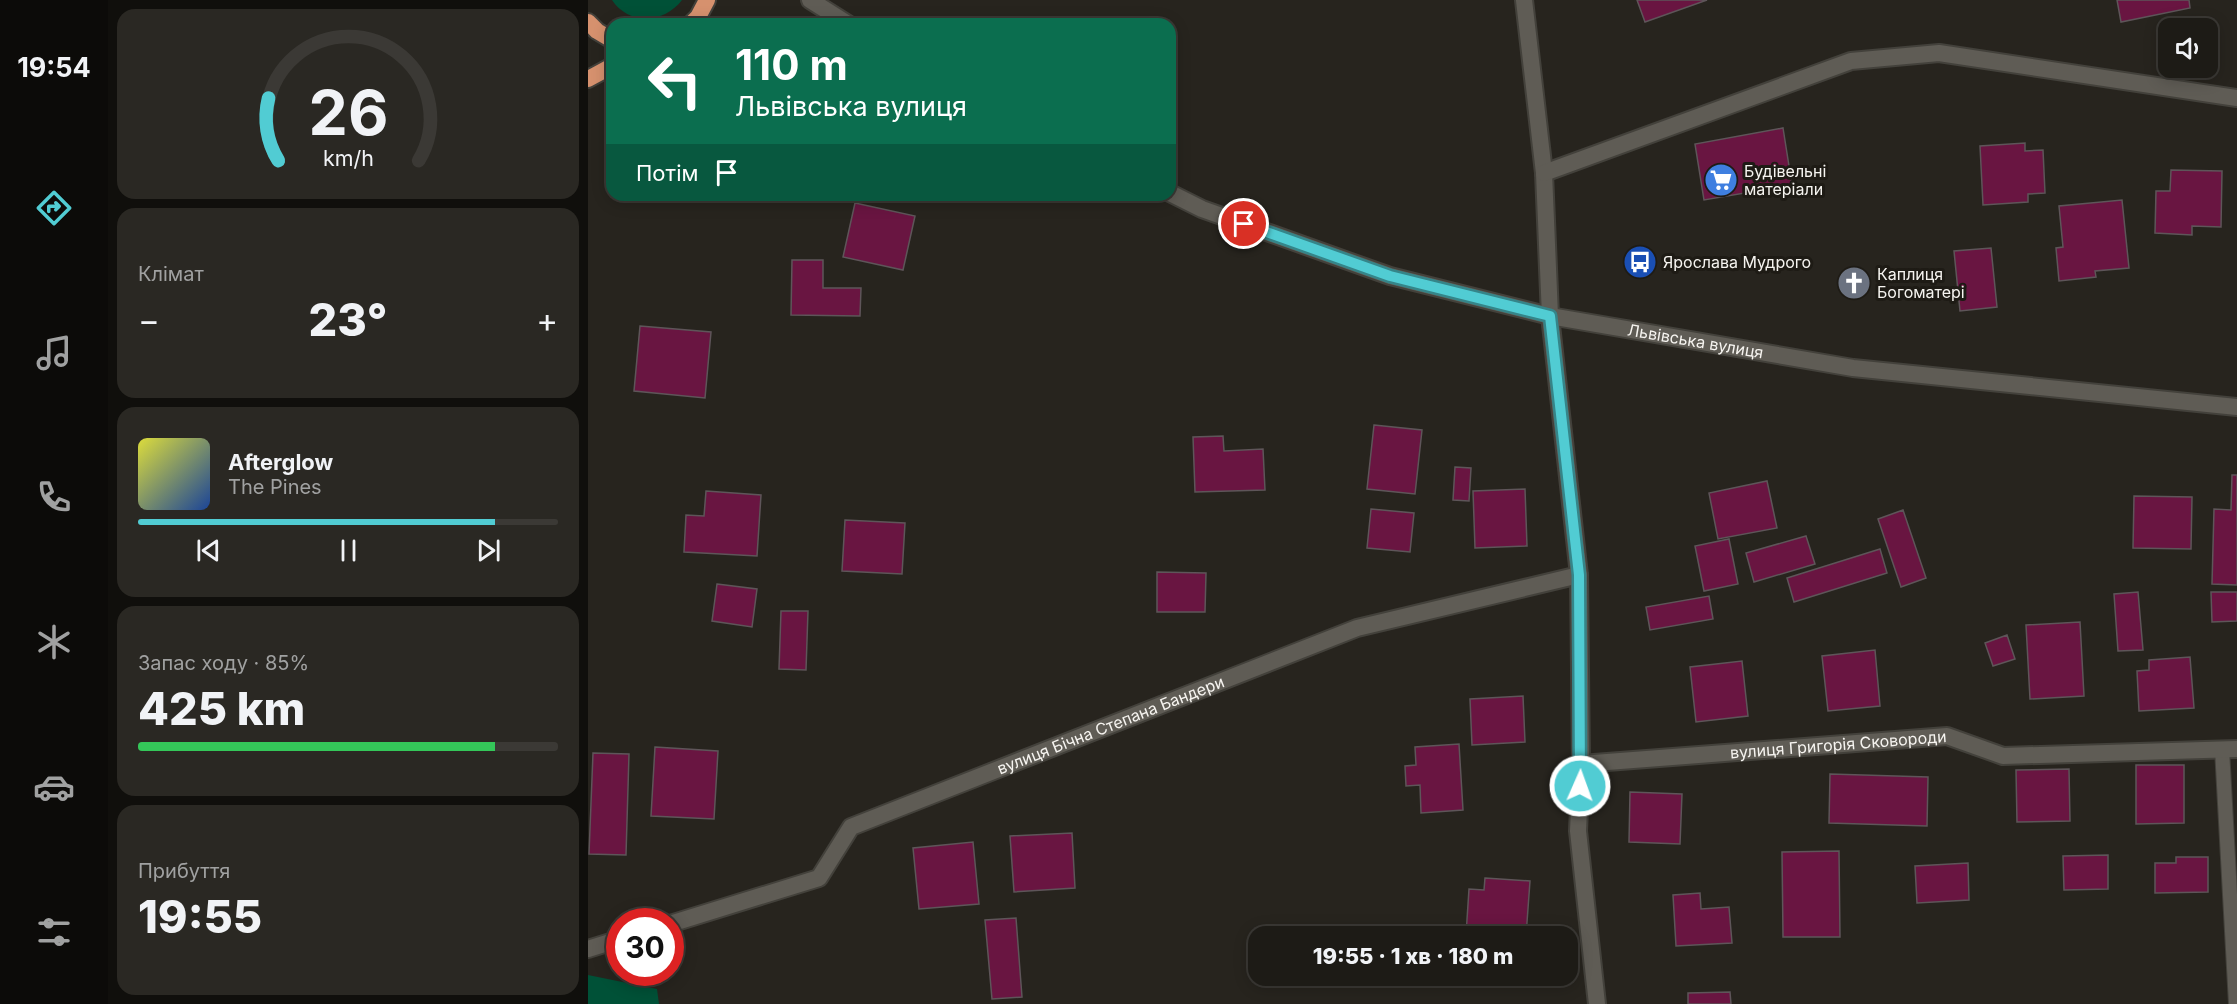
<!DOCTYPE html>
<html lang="uk">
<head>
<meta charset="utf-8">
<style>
  body { margin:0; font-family:Inter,sans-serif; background:#2a2823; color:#f1f3f6; height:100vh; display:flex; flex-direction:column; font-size:22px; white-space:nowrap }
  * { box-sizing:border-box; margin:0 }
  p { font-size:20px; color:#a0a1a1 }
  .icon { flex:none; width:33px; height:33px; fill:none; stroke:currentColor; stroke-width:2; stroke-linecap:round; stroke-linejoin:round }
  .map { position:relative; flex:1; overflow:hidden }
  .drawer { display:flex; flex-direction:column; gap:9px; padding:9px; background:#100f0c; width:480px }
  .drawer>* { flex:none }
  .banner { position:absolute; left:18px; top:18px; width:570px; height:183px; border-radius:18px; box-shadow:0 3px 15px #0003,0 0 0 2px #3b3935; background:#0b6e4f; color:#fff; overflow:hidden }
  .tools { position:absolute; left:1570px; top:18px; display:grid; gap:12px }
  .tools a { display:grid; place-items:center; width:60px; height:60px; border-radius:12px; background:#1d1b16; box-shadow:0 3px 15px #0003,0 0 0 2px #3b3935; font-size:30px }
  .speed { position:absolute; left:18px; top:908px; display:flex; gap:12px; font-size:30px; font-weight:700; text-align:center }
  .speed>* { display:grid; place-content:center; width:78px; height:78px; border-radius:50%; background:#1d1b16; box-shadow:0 3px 15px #0003,0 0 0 2px #3b3935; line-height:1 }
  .speed .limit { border:9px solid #d22; background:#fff; color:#111 }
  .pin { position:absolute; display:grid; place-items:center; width:51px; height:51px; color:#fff; margin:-26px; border:3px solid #fff; border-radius:50%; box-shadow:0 2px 6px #0007 }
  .me { position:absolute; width:66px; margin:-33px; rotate:2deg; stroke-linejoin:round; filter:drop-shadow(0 0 4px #0008) }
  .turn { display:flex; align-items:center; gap:21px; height:126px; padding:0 30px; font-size:27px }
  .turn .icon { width:78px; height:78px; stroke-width:2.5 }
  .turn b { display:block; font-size:42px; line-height:51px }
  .then { display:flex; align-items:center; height:57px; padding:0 30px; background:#0003; gap:12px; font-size:22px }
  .big { font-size:45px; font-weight:800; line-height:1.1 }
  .drawer .card { flex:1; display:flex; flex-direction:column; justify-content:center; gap:9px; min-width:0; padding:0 21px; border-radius:18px; background:#2a2823 }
  .drawer .dial { align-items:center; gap:0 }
  .dial svg { height:156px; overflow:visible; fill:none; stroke:#3b3935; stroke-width:7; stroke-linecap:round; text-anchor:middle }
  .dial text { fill:#f1f3f6; stroke:none }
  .song { display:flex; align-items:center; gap:18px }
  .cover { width:72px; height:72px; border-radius:9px; background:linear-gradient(135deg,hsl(60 70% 55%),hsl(220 70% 35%)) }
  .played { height:6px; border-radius:3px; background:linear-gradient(90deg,#51ccd3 85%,#3b3935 85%) }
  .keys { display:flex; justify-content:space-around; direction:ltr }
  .heat { display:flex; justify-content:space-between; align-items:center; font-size:33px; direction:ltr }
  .charge { height:9px; border-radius:4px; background:linear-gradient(90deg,#34c759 85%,#3b3935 0) }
  .trip { position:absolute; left:660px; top:926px; width:330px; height:60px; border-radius:18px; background:#1d1b16; box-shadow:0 3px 15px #0003,0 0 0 2px #3b3935; font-weight:800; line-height:60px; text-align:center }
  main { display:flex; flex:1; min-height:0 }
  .tabs { display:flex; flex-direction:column; width:108px; justify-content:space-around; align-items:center; background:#0c0b09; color:#a0a1a1 }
  .tabs .icon { width:42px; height:42px }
  .tabs .on { color:#51ccd3 }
  .tabs b { font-size:27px; color:#f1f3f6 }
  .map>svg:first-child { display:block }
</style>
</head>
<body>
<main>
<nav class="tabs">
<b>19:54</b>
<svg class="icon on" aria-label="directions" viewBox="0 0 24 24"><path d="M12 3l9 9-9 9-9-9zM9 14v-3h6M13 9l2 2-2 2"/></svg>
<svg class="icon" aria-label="music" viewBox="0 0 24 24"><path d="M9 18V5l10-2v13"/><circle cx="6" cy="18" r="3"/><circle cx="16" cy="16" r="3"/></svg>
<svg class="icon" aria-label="phone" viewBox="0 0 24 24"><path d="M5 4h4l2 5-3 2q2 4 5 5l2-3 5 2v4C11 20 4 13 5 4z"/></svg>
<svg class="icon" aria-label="climate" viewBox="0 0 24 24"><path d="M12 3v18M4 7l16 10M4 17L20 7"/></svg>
<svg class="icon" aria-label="car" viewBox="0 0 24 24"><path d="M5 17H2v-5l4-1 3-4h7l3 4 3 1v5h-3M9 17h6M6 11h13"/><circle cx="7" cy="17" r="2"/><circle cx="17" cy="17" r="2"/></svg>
<svg class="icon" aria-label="filters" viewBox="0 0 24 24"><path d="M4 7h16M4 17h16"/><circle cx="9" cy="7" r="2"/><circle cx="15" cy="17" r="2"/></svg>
</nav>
<section class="drawer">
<div class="card dial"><svg viewBox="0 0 100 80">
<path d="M14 69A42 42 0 1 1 86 69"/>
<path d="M14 69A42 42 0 0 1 9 37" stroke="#51ccd3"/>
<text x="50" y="56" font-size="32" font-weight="700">26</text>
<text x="50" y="72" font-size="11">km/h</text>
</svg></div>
<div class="card"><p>Клімат</p>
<div class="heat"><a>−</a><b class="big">23°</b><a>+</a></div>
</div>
<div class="card">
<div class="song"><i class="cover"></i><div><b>Afterglow</b><p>The Pines</p></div></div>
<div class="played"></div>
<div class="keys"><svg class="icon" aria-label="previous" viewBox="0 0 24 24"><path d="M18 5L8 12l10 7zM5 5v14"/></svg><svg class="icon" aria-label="pause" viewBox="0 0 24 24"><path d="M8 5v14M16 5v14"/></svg><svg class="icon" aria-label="next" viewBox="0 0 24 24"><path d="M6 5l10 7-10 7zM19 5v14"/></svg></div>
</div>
<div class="card"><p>Запас ходу · 85%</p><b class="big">425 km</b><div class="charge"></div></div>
<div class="card"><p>Прибуття</p><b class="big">19:55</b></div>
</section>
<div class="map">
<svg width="1649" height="1004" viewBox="0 0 1649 1004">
  <rect width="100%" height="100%" fill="#27241e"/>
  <path fill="#005137" d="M 24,0 L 94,0 C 77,23 41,26 24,0 Z
    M 0,975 L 69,989 L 71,1004 L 0,1004 Z"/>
  <path fill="#691541" stroke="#5e5559" stroke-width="1.5" d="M 1049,0 L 1119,0 L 1057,22 Z
    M 1529,0 L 1601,0 L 1602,8 L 1533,22 Z
    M 1195,128 L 1204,185 L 1116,200 L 1107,144 Z
    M 1437,143 L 1437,151 L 1455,150 L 1457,193 L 1440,194 L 1440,202 L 1395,205 L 1392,146 Z
    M 1583,170 L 1634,171 L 1633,227 L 1604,226 L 1604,235 L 1567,233 L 1568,191 L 1582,191 Z
    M 1534,200 L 1541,268 L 1507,271 L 1508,277 L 1471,281 L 1468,248 L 1475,247 L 1471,206 Z
    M 267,203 L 327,216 L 315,270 L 255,257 Z
    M 1403,248 L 1409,307 L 1372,311 L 1366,251 Z
    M 204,260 L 235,260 L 235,288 L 273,288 L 272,316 L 203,315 Z
    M 52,326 L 123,332 L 117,398 L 46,391 Z
    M 786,425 L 834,430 L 827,494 L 779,489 Z
    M 635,436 L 636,451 L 675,449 L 677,490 L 607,492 L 605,437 Z
    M 867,467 L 883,468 L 881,501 L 865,500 Z
    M 1644,475 L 1649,475 L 1649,585 L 1624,584 L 1626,509 L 1643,510 Z
    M 1179,481 L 1189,528 L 1130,539 L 1121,493 Z
    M 937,489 L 939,546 L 887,548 L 885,491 Z
    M 118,491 L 173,495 L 169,556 L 96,552 L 98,515 L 116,516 Z
    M 1546,496 L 1604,497 L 1603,549 L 1545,548 Z
    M 783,509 L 826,513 L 822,552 L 779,548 Z
    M 1315,510 L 1338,578 L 1313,587 L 1290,519 Z
    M 257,520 L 317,523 L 314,574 L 254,571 Z
    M 1218,536 L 1227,564 L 1166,582 L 1158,553 Z
    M 1141,539 L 1150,584 L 1116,591 L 1107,546 Z
    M 1292,549 L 1299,573 L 1206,602 L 1199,578 Z
    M 569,572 L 618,573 L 617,612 L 569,612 Z
    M 129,584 L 169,589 L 164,627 L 124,621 Z
    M 1550,592 L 1555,650 L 1530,651 L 1526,594 Z
    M 1623,592 L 1649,592 L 1649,621 L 1624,622 Z
    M 1121,596 L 1125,619 L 1062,630 L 1058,607 Z
    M 193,611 L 220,611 L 218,670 L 191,669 Z
    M 1492,622 L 1496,696 L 1442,699 L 1438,625 Z
    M 1419,635 L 1427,659 L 1405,666 L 1397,643 Z
    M 1287,650 L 1292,706 L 1240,711 L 1234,656 Z
    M 1602,657 L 1606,708 L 1551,711 L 1549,671 L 1561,670 L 1561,660 Z
    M 1154,661 L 1160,716 L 1108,722 L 1102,667 Z
    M 935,696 L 937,742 L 884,745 L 882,699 Z
    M 871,744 L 875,810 L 833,813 L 832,785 L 818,786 L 817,766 L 828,765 L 827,747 Z
    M 67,747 L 130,751 L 126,819 L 63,816 Z
    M 5,753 L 41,754 L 38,855 L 1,854 Z
    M 1548,765 L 1596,765 L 1596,823 L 1548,824 Z
    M 1481,769 L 1482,821 L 1429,822 L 1428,770 Z
    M 1242,774 L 1340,777 L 1339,826 L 1241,823 Z
    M 1042,792 L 1094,794 L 1092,844 L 1041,842 Z
    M 484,833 L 487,888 L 426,892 L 422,836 Z
    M 385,842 L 391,904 L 331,909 L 325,848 Z
    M 1251,851 L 1252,937 L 1195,937 L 1194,852 Z
    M 1520,855 L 1520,889 L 1476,890 L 1475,856 Z
    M 1588,857 L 1620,857 L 1620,892 L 1567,893 L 1567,863 L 1588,863 Z
    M 1380,863 L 1381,900 L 1329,903 L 1327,866 Z
    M 897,878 L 942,881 L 938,936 L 878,935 L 881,889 L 896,890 Z
    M 1112,893 L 1113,909 L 1141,907 L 1144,943 L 1088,946 L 1085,895 Z
    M 428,918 L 434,997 L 404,999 L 397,920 Z
    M 1142,992 L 1143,1004 L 1100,1004 L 1100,993 Z"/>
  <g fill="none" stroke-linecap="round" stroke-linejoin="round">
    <defs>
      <path id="service" d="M 1634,749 L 1648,1004"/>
      <g id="minor">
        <path d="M 936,0 L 956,173 L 962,316 L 991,575 L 993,764 L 990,831 L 1009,1004"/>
        <path d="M 956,173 L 1263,61 L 1351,53 L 1649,98"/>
        <path id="s1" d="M 993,764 L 1359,736 L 1415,756 L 1649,749"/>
        <path id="s2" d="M 82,924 L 231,878 L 263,827 L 769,628 L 991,575"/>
        <path d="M 0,949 L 32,939"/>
      </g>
      <g id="secondary">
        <path d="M 222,0 L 260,24"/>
        <path id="s3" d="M 582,193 L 614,209 L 802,276 L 962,316 L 1265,368 L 1649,407"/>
      </g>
      <path id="trunk" d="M 0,22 L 9,31 L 24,40
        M 103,24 L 110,17 L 119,0
        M 0,79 L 24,66"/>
    </defs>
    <use href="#service" stroke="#43413b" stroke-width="16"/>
    <use href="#minor" stroke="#43413b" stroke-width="20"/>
    <use href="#secondary" stroke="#43413b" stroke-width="20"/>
    <use href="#trunk" stroke="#43413b" stroke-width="20"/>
    <use href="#service" stroke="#5f5c55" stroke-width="14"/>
    <use href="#minor" stroke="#5f5c55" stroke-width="16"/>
    <use href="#secondary" stroke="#5f5c55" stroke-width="16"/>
    <use href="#trunk" stroke="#d6916e" stroke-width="16"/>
  </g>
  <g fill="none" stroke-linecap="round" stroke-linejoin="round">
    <defs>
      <path id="route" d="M 656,224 L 802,276 L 962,316 L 991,575 L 992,786"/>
    </defs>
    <use href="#route" stroke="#358589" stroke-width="15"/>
    <use href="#route" stroke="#51ccd3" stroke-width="10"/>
  </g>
  <defs>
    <symbol id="supermarket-disc" viewBox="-11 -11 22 22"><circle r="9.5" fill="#3f7fe0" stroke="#1e1b15"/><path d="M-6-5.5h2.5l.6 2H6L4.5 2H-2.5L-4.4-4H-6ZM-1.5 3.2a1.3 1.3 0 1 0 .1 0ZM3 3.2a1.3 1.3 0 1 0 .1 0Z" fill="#fff"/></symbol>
    <symbol id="bus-disc" viewBox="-11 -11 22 22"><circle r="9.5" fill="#1a4fb4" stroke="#1e1b15"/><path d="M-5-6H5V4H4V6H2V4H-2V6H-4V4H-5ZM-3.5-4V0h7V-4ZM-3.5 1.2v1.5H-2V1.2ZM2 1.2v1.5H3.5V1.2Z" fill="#fff"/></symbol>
    <symbol id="church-disc" viewBox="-11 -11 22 22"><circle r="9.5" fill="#6b7280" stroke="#1e1b15"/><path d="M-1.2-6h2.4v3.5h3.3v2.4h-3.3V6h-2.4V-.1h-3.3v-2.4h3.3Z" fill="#fff"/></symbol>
  </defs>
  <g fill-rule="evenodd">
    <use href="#supermarket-disc" x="1114" y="161" width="38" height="38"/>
    <use href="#bus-disc" x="1033" y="243" width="38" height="38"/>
    <use href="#church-disc" x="1247" y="264" width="38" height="38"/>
  </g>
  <g text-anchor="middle" stroke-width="6" stroke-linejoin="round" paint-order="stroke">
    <g font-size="16" fill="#f6f4f0" stroke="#1e1b15" text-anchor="start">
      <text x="1156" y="177">Будівельні<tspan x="1156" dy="18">матеріали</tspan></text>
      <text x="1075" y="268">Ярослава Мудрого</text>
      <text x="1289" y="280">Каплиця<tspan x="1289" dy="18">Богоматері</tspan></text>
    </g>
    <g font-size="16" fill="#f6f4f0" stroke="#1e1b15">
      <text dy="6" stroke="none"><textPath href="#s3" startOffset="548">Львівська вулиця</textPath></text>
      <text dy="6" stroke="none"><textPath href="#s2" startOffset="495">вулиця Бічна Степана Бандери</textPath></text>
      <text dy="6" stroke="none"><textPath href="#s1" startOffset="258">вулиця Григорія Сковороди</textPath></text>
    </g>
  </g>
</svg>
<div class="tools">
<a><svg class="icon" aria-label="sound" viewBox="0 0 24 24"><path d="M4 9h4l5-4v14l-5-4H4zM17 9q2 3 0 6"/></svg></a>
</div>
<div class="speed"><div class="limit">30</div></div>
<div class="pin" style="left:656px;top:224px;background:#d93025"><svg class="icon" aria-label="arrive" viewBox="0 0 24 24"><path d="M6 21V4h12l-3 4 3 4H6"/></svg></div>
<svg class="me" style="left:992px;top:786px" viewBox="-20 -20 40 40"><circle r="17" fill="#51ccd3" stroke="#fff" stroke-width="3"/><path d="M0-11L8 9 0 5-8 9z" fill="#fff"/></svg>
<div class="trip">19:55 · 1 хв · 180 m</div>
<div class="banner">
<div class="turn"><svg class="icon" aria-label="left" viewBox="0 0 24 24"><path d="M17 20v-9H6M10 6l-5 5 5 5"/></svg><div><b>110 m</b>Львівська вулиця</div></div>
<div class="then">Потім<svg class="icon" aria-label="arrive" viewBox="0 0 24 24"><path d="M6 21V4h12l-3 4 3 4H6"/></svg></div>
</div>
</div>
</main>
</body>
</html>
